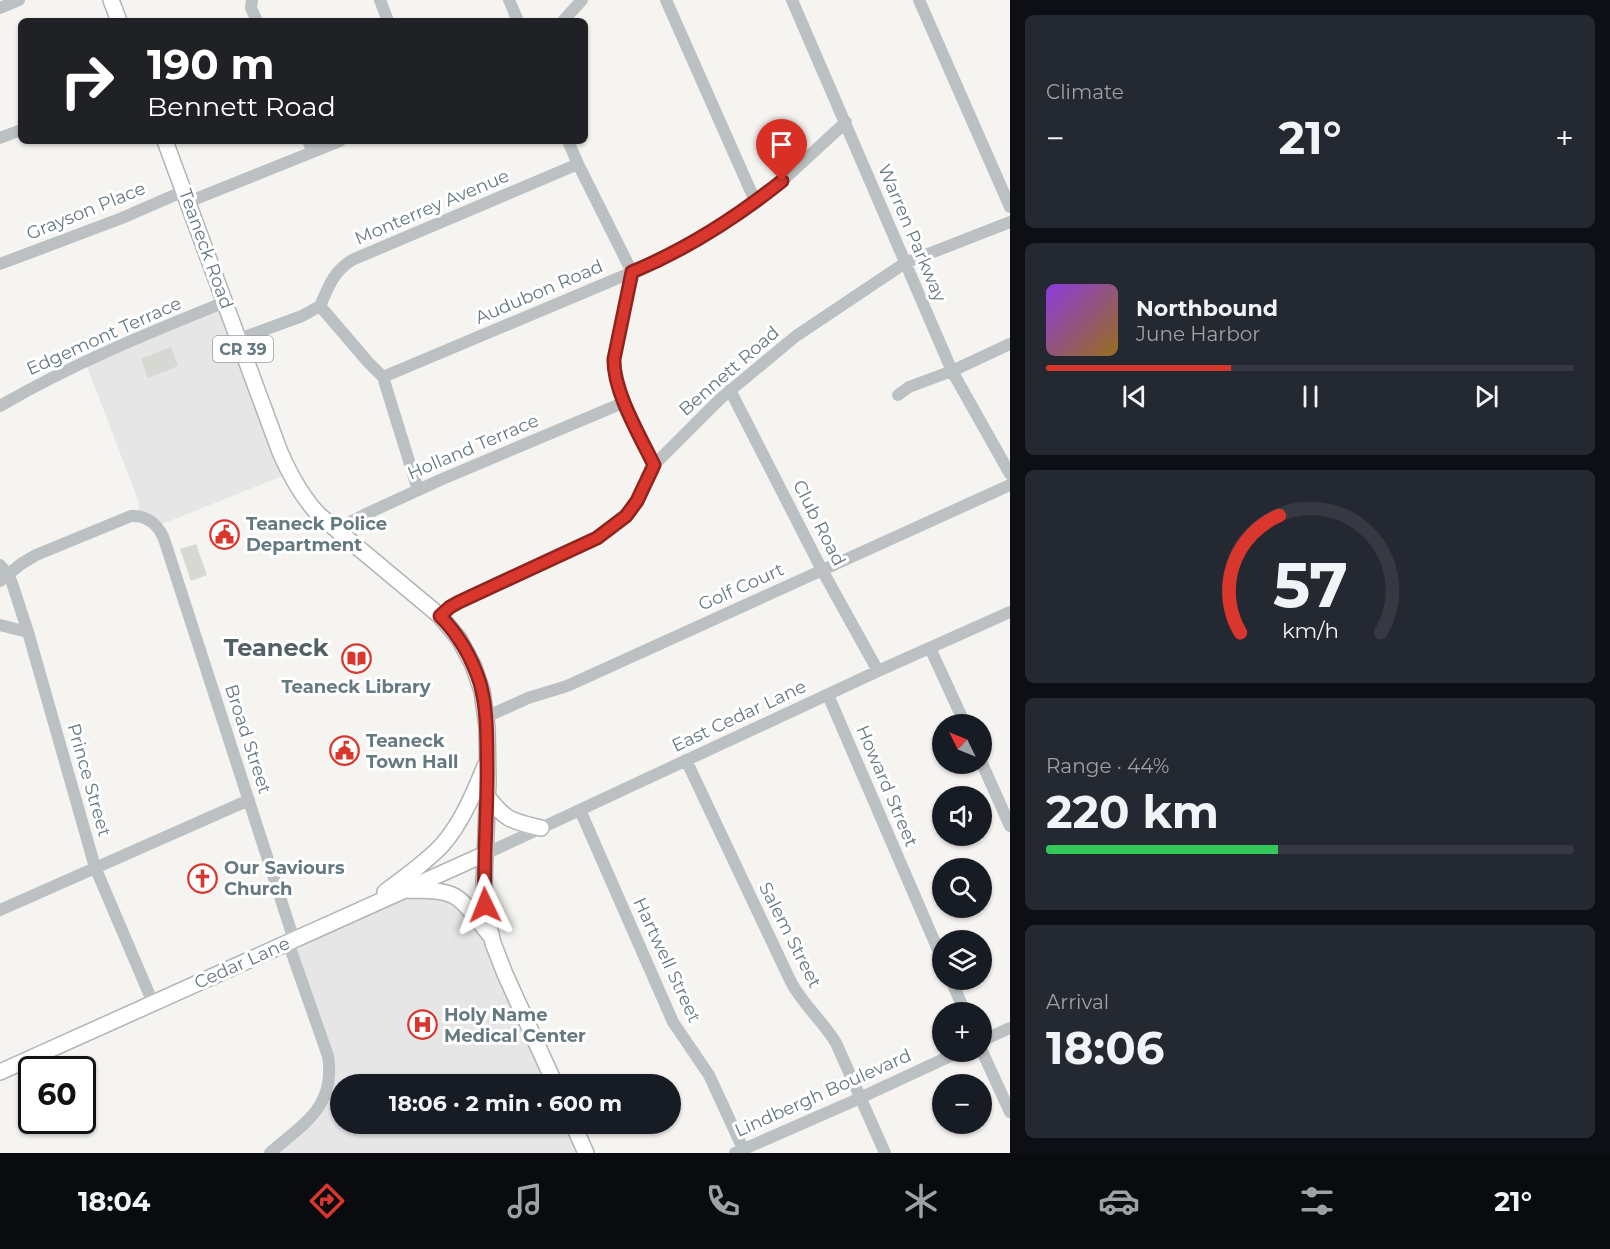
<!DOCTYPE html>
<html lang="en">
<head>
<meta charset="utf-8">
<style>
  body { margin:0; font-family:Montserrat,sans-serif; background:#242831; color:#f1f3f6; height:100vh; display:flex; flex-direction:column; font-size:22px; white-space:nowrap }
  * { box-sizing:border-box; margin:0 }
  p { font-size:20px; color:#9ea1a6 }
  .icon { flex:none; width:33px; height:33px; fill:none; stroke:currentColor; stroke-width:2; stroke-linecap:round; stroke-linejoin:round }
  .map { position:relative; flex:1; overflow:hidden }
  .panel { display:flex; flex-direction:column; gap:15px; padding:15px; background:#0d0f14; width:600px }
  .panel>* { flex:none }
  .top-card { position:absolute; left:18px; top:18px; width:570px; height:126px; border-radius:9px; box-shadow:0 2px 4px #0004; background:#202124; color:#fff; overflow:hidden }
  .needle { width:39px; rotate:313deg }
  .controls { position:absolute; left:932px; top:714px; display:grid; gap:12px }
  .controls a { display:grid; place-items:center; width:60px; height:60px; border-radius:50%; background:#171b24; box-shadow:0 2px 4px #0004; font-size:30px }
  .speed { position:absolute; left:18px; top:1056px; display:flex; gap:12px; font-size:30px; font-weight:700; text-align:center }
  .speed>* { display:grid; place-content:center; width:78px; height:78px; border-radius:50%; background:#171b24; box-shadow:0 2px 4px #0004; line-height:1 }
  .speed .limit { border:3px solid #111; border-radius:9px; background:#fff; color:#111 }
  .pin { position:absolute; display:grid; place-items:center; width:51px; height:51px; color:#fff; margin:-62px -26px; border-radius:50% 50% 50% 0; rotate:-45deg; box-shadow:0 0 6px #0007 }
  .pin .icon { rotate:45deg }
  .me { position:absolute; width:66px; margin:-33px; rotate:358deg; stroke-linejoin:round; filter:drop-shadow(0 0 4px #0008) }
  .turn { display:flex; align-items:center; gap:21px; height:126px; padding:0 30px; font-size:27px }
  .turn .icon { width:78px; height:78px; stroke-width:2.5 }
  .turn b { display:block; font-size:42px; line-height:51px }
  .big { font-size:45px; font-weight:700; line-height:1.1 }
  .panel .widget { flex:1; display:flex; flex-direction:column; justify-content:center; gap:9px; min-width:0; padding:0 21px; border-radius:9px; background:#242831 }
  .panel .dial { align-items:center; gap:0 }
  .dial svg { height:156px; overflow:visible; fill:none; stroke:#363941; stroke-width:7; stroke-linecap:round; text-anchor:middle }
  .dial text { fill:#f1f3f6; stroke:none }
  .song { display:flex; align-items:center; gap:18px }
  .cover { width:72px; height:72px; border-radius:9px; background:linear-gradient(135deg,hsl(270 70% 55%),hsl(40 70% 35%)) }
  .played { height:6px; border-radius:3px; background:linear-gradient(90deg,#d9372d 35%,#363941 35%) }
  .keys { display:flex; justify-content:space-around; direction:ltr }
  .heat { display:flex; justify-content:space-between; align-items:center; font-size:33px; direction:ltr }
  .charge { height:9px; border-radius:4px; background:linear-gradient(90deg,#34c759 44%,#363941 0) }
  .trip { position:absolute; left:330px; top:1074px; width:351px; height:60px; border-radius:30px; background:#171b24; box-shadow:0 2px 4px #0004; font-weight:700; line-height:60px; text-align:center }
  .tab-bar { display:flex; height:96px; justify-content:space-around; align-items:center; background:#090b0e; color:#9ea1a6 }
  .tab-bar .icon { width:42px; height:42px }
  .tab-bar .current { color:#d9372d }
  .tab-bar b { font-size:27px; color:#f1f3f6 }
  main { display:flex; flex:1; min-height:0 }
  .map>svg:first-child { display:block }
</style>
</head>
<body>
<main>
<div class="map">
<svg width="1010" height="1153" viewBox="0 0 1010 1153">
  <rect width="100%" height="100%" fill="#f5f4f1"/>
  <path fill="#e5e6e5" d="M 225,302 L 290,473 L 157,526 L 138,516 L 139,503 L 85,361 Z
    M 405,890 L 439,892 L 491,937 L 555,1084 L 340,1084 L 340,1124 L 573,1124 L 586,1153 L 270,1153 L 314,1114 L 330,1082 L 288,942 Z"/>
  <path fill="#d5d9d1" d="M 171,347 L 178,366 L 148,378 L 141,359 Z
    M 196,544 L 207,575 L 191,581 L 180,549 Z"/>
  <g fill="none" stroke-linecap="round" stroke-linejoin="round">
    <defs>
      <path id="major" d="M 111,0 L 119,21
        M 165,141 L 280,452 C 290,475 302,497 319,515 L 440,616 L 459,639 L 473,665 L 482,691 L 487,727 L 488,782 L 484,883 L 486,913 L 493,943 L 505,974 L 555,1084
        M 487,796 C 506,821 512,821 541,828
        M 408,890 C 422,891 439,889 452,895 C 465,900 480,923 489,934
        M 385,892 C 404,877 426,863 443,844 C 462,822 474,793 485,766
        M 0,1072 L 485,854
        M 573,1124 L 586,1153"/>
    </defs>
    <use href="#major" stroke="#afb5b8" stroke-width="18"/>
    <path stroke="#bbc1c3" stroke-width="12" d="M 252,0 L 251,8 L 257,21
      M 380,0 L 388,21
      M 509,0 L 518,21
      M 666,0 L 756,203
      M 792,0 L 952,371 L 1010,474
      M 919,0 L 1010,207
      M 0,8 L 19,0
      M 563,21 L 582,0
      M 0,138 L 21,130
      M 308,141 L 313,152
      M 568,141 L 578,164 L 632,272 L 614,359 L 614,370 L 616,382 L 654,465
      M 188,202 L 340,141
      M 0,264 L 122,218 L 184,191
      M 320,306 C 329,286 333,272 352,260 L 578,164
      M 320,306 L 368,362 L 383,377 L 418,490
      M 239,339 L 302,316 L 320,306
      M 383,377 L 654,263 L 735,217 L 756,203 L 782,181 L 846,122
      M 730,390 L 822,570 L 878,671
      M 898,395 L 909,387 L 952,371 L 1010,344
      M 0,406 C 72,364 148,333 225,302
      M 341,534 L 352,521 L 364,515 L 440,480 L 625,402
      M 0,565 L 9,576 L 12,583 L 28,632 L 95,867 L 153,1003
      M 0,581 L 21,564 L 36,555 L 131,516 C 148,515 160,526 165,542 L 294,940
      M 440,616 L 450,607 L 459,602 L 597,538 L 625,516 L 637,500 L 654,465 L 720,399 L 796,336 L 905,263 L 1010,222
      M 0,625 L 28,632
      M 930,648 L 965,724
      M 828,695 L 942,959
      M 486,717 L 528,698 L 567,686 L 1010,485
      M 686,760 L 791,982 C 803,1005 823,1021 836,1043 L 885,1153
      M 981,761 L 1010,826
      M 580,810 L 673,1022 L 709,1075 L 745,1153
      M 485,854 L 878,671 L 1010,612
      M 0,910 L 249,800
      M 951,980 L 965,1012
      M 981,1041 L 1010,1028
      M 981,1049 L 1010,1112
      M 270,1153 C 304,1123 336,1107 328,1056 L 288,942
      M 735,1153 L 849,1103 L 959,1052"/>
    <use href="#major" stroke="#fff" stroke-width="15"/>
  </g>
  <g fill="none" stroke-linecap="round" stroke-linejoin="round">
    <defs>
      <path id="route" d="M 485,905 C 483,857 488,809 487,761 C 487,735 487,708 480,683 C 472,658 459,635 440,616 L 450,607 L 459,602 L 597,538 L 626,516 L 637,501 L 654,465 C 640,436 613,391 614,359 L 632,272 C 685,250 737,217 782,181"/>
    </defs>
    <use href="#route" stroke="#8d241d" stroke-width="15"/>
    <use href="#route" stroke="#d9372d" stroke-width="10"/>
  </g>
  <defs>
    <symbol id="civic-ring" viewBox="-11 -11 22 22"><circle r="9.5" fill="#fff" stroke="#d9372d" stroke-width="1.5"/><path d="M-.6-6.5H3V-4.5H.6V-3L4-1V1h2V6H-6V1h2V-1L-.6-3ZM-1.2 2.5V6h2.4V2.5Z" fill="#d9372d"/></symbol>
    <symbol id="library-ring" viewBox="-11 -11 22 22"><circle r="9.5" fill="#fff" stroke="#d9372d" stroke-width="1.5"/><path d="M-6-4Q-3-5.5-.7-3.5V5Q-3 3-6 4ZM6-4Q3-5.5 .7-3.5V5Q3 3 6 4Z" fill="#d9372d"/></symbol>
    <symbol id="church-ring" viewBox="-11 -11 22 22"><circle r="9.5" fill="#fff" stroke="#d9372d" stroke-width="1.5"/><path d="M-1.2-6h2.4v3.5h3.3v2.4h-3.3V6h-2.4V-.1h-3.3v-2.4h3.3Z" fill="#d9372d"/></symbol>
    <symbol id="hospital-ring" viewBox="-11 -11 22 22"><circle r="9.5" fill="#fff" stroke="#d9372d" stroke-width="1.5"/><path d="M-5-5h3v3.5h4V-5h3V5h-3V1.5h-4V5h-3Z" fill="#d9372d"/></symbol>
  </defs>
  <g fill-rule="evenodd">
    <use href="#civic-ring" x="208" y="518" width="33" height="33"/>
    <use href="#library-ring" x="340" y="642" width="33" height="33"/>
    <use href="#civic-ring" x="328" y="734" width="33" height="33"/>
    <use href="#church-ring" x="186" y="862" width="33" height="33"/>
    <use href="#hospital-ring" x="406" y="1008" width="33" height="33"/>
  </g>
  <g text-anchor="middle" stroke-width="6" stroke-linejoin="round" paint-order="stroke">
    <rect fill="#fff" stroke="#93a1a7" stroke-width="1.5" x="213" y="336" width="60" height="26" rx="4.5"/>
    <g font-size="16" font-weight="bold" fill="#657981">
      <text x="243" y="355">CR 39</text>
    </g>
    <g font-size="18" fill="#657981" stroke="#fff">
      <text transform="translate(432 207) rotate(-23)" y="6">Monterrey Avenue</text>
      <text transform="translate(86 211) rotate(-22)" y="6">Grayson Place</text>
      <text transform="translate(912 233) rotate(67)" y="6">Warren Parkway</text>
      <text transform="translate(206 249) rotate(70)" y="6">Teaneck Road</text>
      <text transform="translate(539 292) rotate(-23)" y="6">Audubon Road</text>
      <text transform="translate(104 336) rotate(-24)" y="6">Edgemont Terrace</text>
      <text transform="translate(729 371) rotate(-41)" y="6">Bennett Road</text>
      <text transform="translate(473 447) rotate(-23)" y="6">Holland Terrace</text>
      <text transform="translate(819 523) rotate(63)" y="6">Club Road</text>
      <text transform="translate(741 587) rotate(-24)" y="6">Golf Court</text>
      <text transform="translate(739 716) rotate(-25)" y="6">East Cedar Lane</text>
      <text transform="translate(248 739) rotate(72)" y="6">Broad Street</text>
      <text transform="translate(89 780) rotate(74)" y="6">Prince Street</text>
      <text transform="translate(887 786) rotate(67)" y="6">Howard Street</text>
      <text transform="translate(790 935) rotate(63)" y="6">Salem Street</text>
      <text transform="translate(667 960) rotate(65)" y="6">Hartwell Street</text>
      <text transform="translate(242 963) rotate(-24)" y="6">Cedar Lane</text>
      <text transform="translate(823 1093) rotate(-24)" y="6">Lindbergh Boulevard</text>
    </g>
    <g font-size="18" font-weight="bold" fill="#657981" stroke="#fff" text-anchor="start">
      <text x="246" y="530">Teaneck Police<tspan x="246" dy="21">Department</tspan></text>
      <text x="356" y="693" text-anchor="middle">Teaneck Library</text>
      <text x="366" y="747">Teaneck<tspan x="366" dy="21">Town Hall</tspan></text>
      <text x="224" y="874">Our Saviours<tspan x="224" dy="21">Church</tspan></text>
      <text x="444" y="1021">Holy Name<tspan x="444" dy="21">Medical Center</tspan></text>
    </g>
    <g font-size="24" font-weight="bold" fill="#536166" stroke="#fff">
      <text x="276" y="656">Teaneck</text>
    </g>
  </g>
</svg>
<div class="controls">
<a><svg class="needle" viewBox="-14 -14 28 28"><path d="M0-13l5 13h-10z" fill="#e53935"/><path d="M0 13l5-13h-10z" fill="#9ea1a6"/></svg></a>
<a><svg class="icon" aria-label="sound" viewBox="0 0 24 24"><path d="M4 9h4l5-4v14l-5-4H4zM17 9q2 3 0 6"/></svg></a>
<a><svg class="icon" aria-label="search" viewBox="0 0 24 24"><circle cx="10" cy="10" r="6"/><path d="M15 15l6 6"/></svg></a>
<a><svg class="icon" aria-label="layers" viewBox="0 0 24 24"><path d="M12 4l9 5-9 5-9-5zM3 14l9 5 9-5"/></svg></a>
<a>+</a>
<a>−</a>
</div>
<div class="speed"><div class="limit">60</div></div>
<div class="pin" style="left:782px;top:181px;background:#d93025"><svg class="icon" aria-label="arrive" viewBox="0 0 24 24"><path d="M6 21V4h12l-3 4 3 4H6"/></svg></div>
<svg class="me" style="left:485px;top:905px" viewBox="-20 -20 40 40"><path d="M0-17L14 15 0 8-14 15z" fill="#d9372d" stroke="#fff" stroke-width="4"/></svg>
<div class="trip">18:06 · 2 min · 600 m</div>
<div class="top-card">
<div class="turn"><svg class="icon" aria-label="right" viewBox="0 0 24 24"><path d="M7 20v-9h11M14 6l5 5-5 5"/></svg><div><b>190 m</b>Bennett Road</div></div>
</div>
</div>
<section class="panel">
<div class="widget"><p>Climate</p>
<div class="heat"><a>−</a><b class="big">21°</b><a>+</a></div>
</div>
<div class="widget">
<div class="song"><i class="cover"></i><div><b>Northbound</b><p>June Harbor</p></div></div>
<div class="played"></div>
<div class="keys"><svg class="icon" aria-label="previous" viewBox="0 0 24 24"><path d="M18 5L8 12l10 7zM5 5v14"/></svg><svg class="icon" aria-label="pause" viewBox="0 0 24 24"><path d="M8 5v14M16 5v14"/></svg><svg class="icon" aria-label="next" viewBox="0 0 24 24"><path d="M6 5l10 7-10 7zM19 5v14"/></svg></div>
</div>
<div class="widget dial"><svg viewBox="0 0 100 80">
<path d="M14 69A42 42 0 1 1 86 69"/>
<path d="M14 69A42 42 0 0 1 34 9" stroke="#d9372d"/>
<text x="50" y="56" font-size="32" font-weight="700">57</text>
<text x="50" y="72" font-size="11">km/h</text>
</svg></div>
<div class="widget"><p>Range · 44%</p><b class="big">220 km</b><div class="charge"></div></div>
<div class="widget"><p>Arrival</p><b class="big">18:06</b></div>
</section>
</main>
<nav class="tab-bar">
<b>18:04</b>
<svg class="icon current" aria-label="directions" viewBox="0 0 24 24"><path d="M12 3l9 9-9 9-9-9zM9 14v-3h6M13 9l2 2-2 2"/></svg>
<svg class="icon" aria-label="music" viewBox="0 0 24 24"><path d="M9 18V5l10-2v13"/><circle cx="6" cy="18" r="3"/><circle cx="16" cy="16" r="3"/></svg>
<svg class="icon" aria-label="phone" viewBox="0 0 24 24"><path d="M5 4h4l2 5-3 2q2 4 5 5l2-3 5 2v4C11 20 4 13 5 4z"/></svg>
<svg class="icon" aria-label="climate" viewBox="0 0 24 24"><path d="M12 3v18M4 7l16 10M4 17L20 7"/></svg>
<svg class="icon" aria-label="car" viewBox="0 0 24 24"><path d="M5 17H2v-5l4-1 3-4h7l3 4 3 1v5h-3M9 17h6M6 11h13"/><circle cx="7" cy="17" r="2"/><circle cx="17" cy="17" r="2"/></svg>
<svg class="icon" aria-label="filters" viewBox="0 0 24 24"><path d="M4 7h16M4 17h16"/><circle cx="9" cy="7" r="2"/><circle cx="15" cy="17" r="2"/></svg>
<b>21°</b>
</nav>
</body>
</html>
